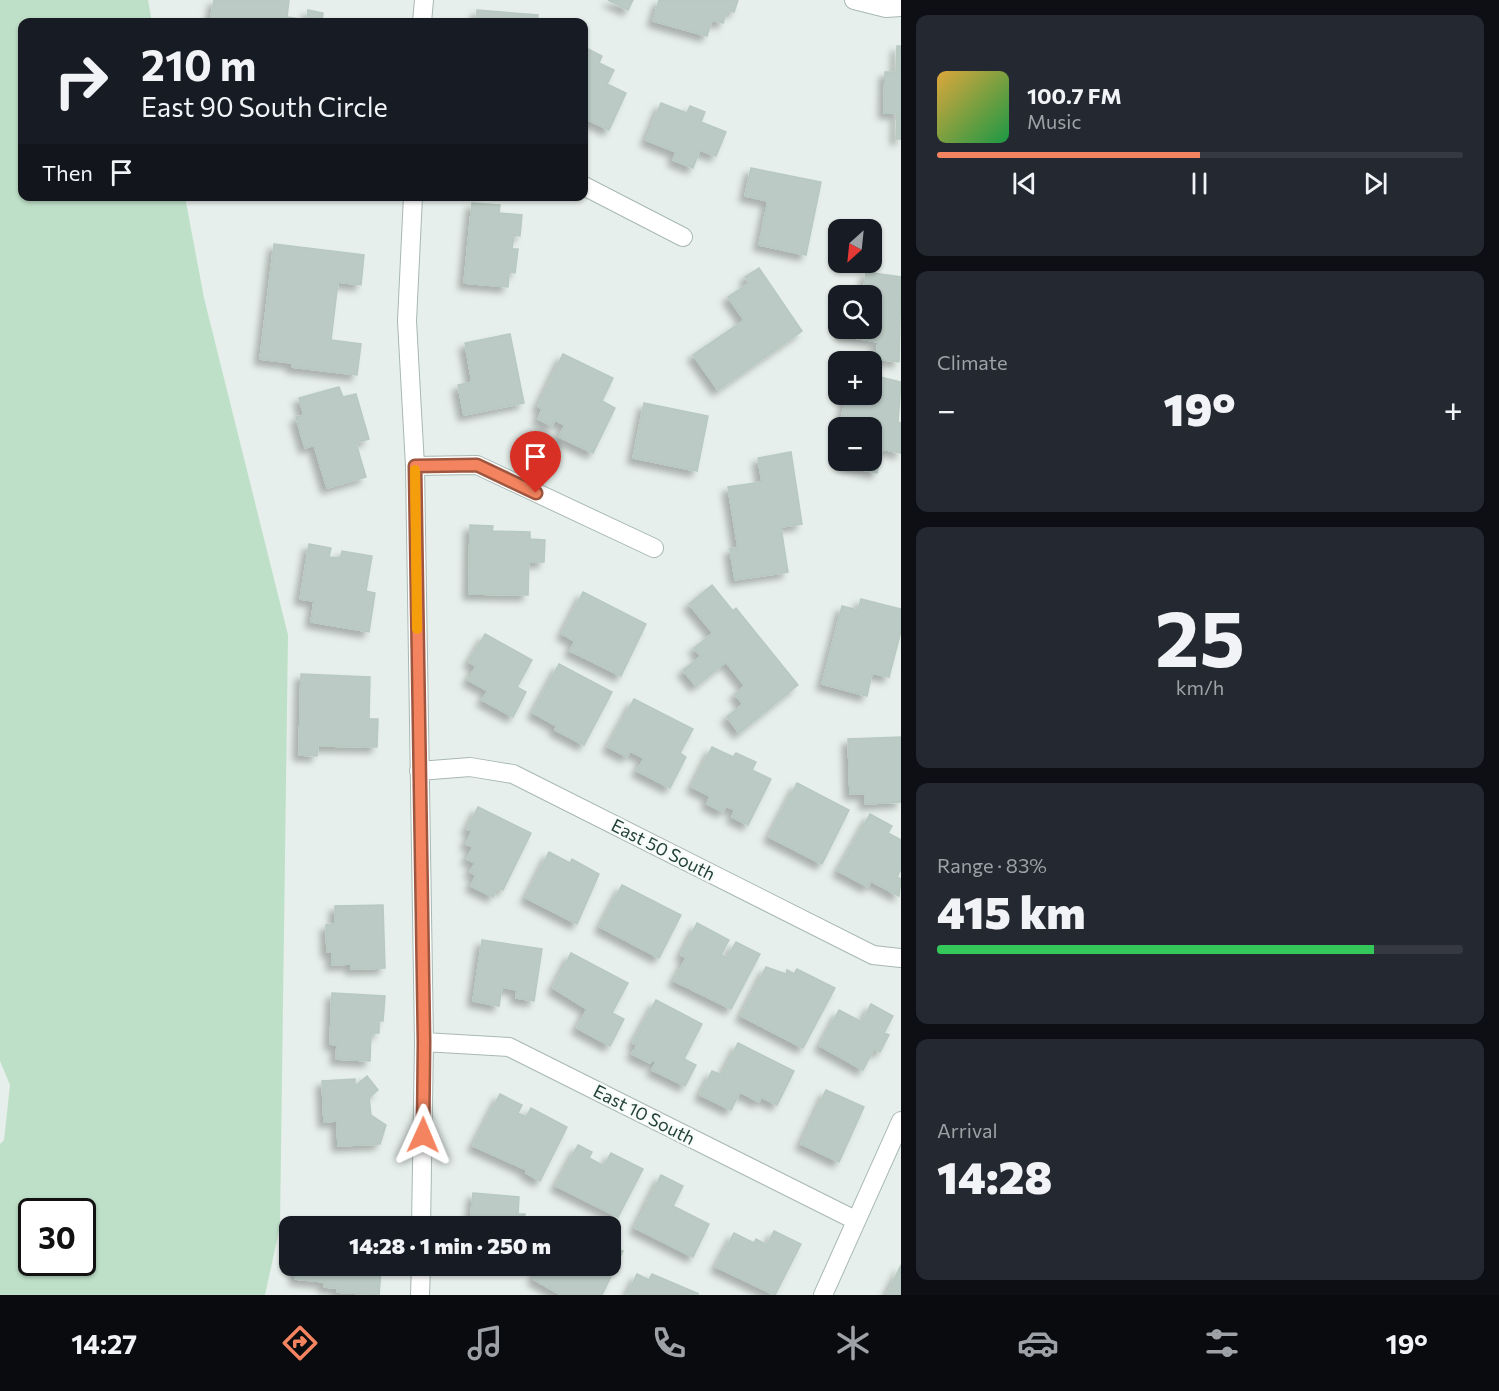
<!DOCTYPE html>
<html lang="en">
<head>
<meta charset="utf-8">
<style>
  body { margin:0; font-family:Commissioner,sans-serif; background:#242831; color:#f1f3f6; height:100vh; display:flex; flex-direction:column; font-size:22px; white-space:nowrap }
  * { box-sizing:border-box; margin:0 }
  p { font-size:20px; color:#9ea1a6 }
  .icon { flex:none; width:33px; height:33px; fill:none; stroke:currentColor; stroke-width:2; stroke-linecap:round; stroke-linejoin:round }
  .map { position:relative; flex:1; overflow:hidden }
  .sheet { display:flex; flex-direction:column; gap:15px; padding:15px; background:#0d0f14; width:598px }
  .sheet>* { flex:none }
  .top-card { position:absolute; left:18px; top:18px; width:570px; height:183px; border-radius:12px; box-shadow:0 2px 4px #0004; background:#171b24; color:#f1f3f6; overflow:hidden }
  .needle { width:39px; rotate:207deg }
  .tools { position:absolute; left:828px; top:219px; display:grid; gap:12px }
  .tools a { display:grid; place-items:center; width:54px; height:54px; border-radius:12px; background:#171b24; box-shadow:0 2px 4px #0004; font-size:30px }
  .speed { position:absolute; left:18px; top:1198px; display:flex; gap:12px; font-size:30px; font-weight:700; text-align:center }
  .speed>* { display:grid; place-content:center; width:78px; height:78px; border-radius:50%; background:#171b24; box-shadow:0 2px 4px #0004; line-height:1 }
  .speed .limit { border:3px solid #111; border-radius:9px; background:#fff; color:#111 }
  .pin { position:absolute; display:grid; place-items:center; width:51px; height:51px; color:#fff; margin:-62px -26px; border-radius:50% 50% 50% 0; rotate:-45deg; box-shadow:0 0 6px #0007 }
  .pin .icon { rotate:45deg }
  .me { position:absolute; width:66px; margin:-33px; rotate:1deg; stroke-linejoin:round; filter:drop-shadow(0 0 4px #0008) }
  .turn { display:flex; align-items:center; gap:21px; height:126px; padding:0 24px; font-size:27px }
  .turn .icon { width:78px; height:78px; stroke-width:2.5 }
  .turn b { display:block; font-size:42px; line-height:51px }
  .then { display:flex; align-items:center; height:57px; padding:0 24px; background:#0003; gap:12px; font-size:22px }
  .big { font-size:45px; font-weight:800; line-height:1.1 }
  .sheet .tile { flex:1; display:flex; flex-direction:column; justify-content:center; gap:9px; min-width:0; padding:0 21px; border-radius:12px; background:#242831 }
  .sheet .dial { align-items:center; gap:0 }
  .dial b { font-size:78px; line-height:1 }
  .song { display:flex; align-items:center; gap:18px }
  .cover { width:72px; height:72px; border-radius:9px; background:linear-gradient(135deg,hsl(40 70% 55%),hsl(140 70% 35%)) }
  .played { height:6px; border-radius:3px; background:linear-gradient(90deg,#f4845f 50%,#363941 50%) }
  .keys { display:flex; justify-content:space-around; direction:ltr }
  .heat { display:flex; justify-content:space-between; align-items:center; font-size:33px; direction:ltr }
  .charge { height:9px; border-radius:4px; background:linear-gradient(90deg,#34c759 83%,#363941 0) }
  .trip { position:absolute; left:279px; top:1216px; width:342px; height:60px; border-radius:12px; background:#171b24; box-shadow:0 2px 4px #0004; font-weight:800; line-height:60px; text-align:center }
  .menu { display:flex; height:96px; justify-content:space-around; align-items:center; background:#090b0e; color:#9ea1a6 }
  .menu .icon { width:42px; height:42px }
  .menu .active { color:#f4845f }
  .menu b { font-size:27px; color:#f1f3f6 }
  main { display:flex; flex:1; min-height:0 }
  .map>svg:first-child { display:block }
</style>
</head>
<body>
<main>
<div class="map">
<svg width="901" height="1295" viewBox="0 0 901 1295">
  <defs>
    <filter id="shadow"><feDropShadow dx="-5.5" dy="5.5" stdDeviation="3" flood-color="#0004"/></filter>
  </defs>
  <rect width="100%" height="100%" fill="#e6efeb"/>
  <path fill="#bfe0c8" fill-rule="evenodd" d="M 0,0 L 148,0 L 152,22 L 22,22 L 22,196 L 185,197 L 204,298 L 288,635 L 280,1226 L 265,1295 L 0,1295 L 0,1144 L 4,1140 L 10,1085 L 0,1061 ZM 32,1212 L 82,1212 L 82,1263 L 32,1263 Z"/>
  <path fill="#bbcac4" stroke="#b8c9c2" stroke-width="1.5" filter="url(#shadow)" d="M 214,0 L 289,0 L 287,17 L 307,20 L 308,10 L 323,13 L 322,22 L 210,22 Z
    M 608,0 L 633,0 L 628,10 Z
    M 659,0 L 738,0 L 734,12 L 727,10 L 723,23 L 712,20 L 707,36 L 653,21 Z
    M 477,10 L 538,15 L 537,22 L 476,22 Z
    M 897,46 L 901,46 L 901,139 L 896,139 L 897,113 L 884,113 L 885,72 L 896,72 Z
    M 584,47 L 602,56 L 599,63 L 614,70 L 607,84 L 626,93 L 609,130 L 584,118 Z
    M 661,103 L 687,113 L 690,106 L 705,112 L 701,122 L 726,132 L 716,156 L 700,150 L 693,168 L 673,160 L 676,152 L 646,140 Z
    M 751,168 L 821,182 L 806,255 L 759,245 L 768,201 L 745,196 Z
    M 472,203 L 500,205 L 499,213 L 522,215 L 520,236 L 514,235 L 512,249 L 518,249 L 515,273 L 509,272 L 508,287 L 464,283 Z
    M 274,244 L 364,255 L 361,285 L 338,282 L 331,340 L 361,344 L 357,375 L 292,367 L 292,363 L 260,359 Z
    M 759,268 L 802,331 L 718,390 L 693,355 L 744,320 L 728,297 L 749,283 L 745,277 Z
    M 866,272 L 901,277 L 899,362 L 876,359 L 878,342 L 842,336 L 843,328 L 872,328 L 872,296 L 863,296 Z
    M 510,334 L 524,403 L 464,415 L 458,385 L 472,382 L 465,343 Z
    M 563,354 L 613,378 L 602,401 L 615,408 L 593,453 L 559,437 L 565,425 L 555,420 L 552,426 L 538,419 L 542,409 L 538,406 Z
    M 872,375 L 901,382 L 898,422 L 901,423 L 901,453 L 882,449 L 877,473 L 845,466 L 846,460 L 872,460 L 872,428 L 839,428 L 847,394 L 872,394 Z
    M 339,387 L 343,397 L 356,394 L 369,439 L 356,443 L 366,477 L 327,488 L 314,445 L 305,448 L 296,417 L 304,415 L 299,398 Z
    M 644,403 L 708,416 L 697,471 L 633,458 Z
    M 791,452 L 802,524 L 781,527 L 788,572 L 735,580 L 730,549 L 738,548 L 728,487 L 762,482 L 758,458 Z
    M 470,525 L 493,526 L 492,531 L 530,532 L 530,539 L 545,540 L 544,562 L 529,562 L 528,595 L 469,594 Z
    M 309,544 L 331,548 L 329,557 L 340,558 L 342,551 L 372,556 L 366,591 L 375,593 L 369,632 L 311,622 L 314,601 L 300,599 Z
    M 712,585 L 733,611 L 736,608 L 798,685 L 739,733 L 727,717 L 743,704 L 735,694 L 745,686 L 726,662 L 696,686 L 683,670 L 701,656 L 694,648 L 713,633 L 689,604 Z
    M 583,592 L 646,624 L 621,676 L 570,651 L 575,641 L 562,634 Z
    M 861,599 L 901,609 L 901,631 L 889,677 L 872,673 L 867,696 L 822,684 L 842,606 L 858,610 Z
    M 485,634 L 532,660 L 517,687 L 526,692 L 513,717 L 482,700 L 488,691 L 468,680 L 476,666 L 469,662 Z
    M 559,664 L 612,692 L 584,745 L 555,730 L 557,726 L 533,713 Z
    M 301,674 L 370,677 L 369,719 L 378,719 L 377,747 L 318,746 L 317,756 L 299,755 Z
    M 634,699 L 693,729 L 680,753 L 686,757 L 670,788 L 637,771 L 644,758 L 630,751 L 627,757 L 608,747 Z
    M 901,737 L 901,802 L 865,804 L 865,794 L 850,794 L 848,739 Z
    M 712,747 L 733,757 L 736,753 L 756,762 L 752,770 L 771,779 L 748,825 L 732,817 L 735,810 L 726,806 L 723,812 L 707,804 L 710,796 L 692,787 Z
    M 797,783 L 849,810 L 822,864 L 769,837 Z
    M 478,807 L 531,833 L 503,890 L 497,888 L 493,897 L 471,886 L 476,875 L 470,872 L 475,863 L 467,859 L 473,847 L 466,844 L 472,831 L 467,829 Z
    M 870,814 L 892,826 L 888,833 L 901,840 L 901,869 L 897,877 L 901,879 L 899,896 L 871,881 L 868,887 L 838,871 Z
    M 549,852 L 570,863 L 572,859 L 599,874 L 577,924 L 526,898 Z
    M 622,885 L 681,915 L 659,958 L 600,927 Z
    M 383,905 L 385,968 L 351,969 L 351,964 L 332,965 L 332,952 L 327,952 L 326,925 L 335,924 L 335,906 Z
    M 697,923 L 729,940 L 721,955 L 727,958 L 736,942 L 760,954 L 731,1009 L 674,981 L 686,958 L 681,955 Z
    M 482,940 L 542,949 L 534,1001 L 516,998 L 517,990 L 502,987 L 499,1006 L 473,1001 Z
    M 571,953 L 628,983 L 612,1013 L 624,1019 L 610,1046 L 577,1028 L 587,1009 L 553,988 Z
    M 766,967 L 786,974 L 787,970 L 794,974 L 797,969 L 835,988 L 803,1048 L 741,1016 Z
    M 332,993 L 385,996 L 383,1021 L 379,1021 L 379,1033 L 371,1033 L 370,1061 L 336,1059 L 337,1045 L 330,1044 Z
    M 656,1000 L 702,1024 L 684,1059 L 696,1065 L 685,1086 L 652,1070 L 656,1062 L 652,1060 L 650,1063 L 632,1054 L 637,1045 L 633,1043 Z
    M 871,1004 L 893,1016 L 884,1033 L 889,1035 L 880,1052 L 874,1049 L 863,1070 L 820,1046 L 839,1010 L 862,1022 Z
    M 738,1043 L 794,1071 L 777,1105 L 761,1097 L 759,1102 L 740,1092 L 731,1110 L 700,1095 L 712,1071 L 722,1075 Z
    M 367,1076 L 378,1090 L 369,1098 L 371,1115 L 386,1125 L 380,1144 L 338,1146 L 337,1121 L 324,1122 L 322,1081 L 355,1079 L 355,1086 Z
    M 826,1090 L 864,1107 L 839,1162 L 801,1144 Z
    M 500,1094 L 522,1105 L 518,1113 L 526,1117 L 531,1108 L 567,1127 L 540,1181 L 526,1173 L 527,1170 L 473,1146 Z
    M 578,1145 L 592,1152 L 589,1158 L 604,1166 L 611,1153 L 643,1169 L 618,1217 L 556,1186 Z
    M 661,1175 L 683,1186 L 673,1206 L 709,1224 L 693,1257 L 635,1228 Z
    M 473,1193 L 519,1197 L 518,1214 L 525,1214 L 524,1227 L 477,1227 L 470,1224 Z
    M 774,1231 L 801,1244 L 775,1295 L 716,1267 L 734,1233 L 754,1243 L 756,1239 L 767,1245 Z
    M 610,1245 L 623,1251 L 602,1295 L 561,1295 L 533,1279 L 539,1266 L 610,1266 Z
    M 901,1265 L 901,1295 L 890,1295 L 887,1294 Z
    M 296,1266 L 378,1266 L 381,1269 L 379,1295 L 337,1292 L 338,1288 L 324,1287 L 325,1282 L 295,1279 Z
    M 637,1274 L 649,1280 L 652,1274 L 699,1294 L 627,1295 Z"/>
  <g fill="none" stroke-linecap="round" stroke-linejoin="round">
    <defs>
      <path id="minor" d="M 854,0 L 886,8 L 901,7
        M 422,22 L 424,0
        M 584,186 L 683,237
        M 413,196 L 407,321 L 415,466 L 424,1042 L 421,1227
        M 415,466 L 477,465 L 654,548
        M 419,771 L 470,767 L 513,774 L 873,955 L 901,958
        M 424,1042 L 509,1047 L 855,1220
        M 420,1295 L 421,1266
        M 823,1295 L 901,1121"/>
    </defs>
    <use href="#minor" stroke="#a8b8b2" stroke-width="20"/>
    <use href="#minor" stroke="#fff" stroke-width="18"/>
  </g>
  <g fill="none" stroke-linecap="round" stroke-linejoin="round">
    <defs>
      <path id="route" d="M 423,1135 L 424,1042 L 415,466 L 477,465 L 536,493"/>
    </defs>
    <use href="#route" stroke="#9f563e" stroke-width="15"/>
    <use href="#route" stroke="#f4845f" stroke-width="10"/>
    <path stroke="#f59e0b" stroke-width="10" d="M 415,470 L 417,629"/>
  </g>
  <g text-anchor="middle" stroke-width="5" stroke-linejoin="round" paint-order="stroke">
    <g font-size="18" fill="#24423a" stroke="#f7fbf9">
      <text transform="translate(663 850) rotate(27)" y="6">East 50 South</text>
      <text transform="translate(644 1115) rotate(27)" y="6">East 10 South</text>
    </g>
  </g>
</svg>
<div class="tools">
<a><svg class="needle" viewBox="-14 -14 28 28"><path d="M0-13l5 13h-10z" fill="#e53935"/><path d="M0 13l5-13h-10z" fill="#9ea1a6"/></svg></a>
<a><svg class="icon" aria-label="search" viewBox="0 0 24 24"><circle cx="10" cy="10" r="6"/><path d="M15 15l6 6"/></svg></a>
<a>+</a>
<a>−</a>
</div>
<div class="speed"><div class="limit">30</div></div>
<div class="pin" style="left:536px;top:493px;background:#d93025"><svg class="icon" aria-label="arrive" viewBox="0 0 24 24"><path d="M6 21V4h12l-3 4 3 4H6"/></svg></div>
<svg class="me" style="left:423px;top:1135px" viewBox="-20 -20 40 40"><path d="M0-17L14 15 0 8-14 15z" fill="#f4845f" stroke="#fff" stroke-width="4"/></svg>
<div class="trip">14:28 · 1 min · 250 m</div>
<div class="top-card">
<div class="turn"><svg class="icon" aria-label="right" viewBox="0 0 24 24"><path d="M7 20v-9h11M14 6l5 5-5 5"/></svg><div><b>210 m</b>East 90 South Circle</div></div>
<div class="then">Then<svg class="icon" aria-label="arrive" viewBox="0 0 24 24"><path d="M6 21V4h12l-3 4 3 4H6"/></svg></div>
</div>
</div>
<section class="sheet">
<div class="tile">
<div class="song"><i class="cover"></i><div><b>100.7 FM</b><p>Music</p></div></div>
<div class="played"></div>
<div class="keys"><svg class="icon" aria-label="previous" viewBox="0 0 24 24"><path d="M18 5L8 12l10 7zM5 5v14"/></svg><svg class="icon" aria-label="pause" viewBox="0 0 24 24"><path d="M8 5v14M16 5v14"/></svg><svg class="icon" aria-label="next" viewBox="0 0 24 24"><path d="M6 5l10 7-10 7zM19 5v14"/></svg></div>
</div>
<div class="tile"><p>Climate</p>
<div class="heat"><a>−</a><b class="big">19°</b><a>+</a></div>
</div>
<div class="tile dial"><b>25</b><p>km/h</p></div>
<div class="tile"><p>Range · 83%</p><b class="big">415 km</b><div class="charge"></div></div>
<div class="tile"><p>Arrival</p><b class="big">14:28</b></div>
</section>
</main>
<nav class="menu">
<b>14:27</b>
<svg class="icon active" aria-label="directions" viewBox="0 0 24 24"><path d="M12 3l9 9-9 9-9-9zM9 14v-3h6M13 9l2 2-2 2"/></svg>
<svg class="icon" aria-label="music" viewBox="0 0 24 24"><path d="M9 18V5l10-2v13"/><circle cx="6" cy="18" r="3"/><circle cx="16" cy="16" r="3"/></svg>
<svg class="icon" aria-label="phone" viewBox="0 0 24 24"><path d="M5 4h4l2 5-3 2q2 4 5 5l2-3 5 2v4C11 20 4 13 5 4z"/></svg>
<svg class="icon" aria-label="climate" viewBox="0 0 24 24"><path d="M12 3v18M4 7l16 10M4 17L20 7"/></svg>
<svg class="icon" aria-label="car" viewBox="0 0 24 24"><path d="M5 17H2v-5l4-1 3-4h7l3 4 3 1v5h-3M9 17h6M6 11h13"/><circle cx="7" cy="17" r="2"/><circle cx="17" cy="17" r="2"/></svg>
<svg class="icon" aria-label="filters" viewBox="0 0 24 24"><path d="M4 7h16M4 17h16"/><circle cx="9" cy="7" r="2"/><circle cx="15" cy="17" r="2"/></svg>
<b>19°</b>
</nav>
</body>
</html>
